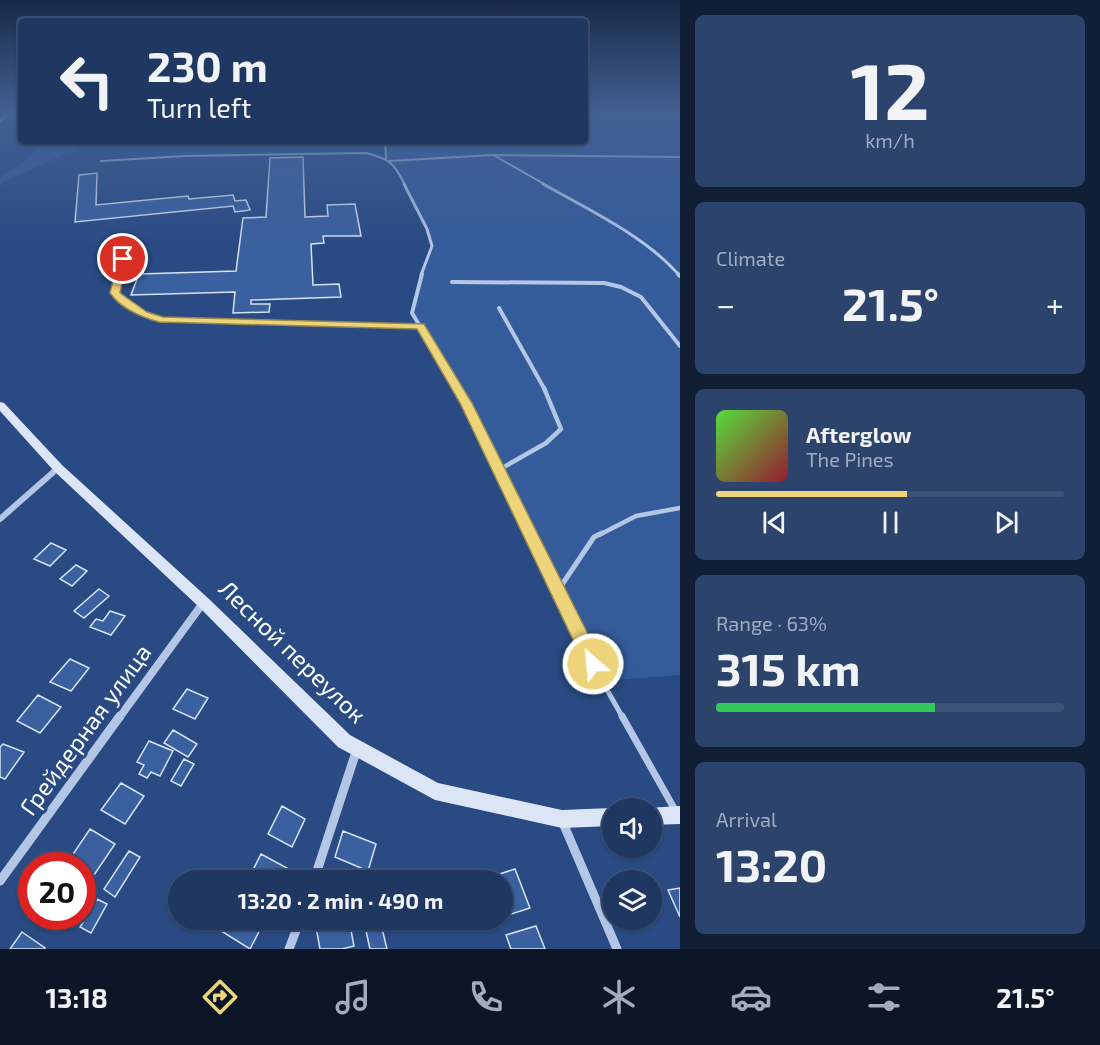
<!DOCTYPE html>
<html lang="en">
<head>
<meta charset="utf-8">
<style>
  body { margin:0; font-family:"Exo 2",sans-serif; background:#2c436b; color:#f1f3f6; height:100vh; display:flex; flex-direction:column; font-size:22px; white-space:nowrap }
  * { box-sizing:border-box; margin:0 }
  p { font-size:20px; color:#a1acbe }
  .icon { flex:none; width:33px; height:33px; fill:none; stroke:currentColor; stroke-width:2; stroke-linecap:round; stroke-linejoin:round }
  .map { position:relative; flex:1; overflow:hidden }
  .panel { display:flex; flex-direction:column; gap:15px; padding:15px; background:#111f36; width:420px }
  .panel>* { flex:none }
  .banner { position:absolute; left:18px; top:18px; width:570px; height:126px; border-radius:6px; box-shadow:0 2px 4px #0004,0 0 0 2px #3c5277; background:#1f3862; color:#f1f3f6; overflow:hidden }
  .controls { position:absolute; left:602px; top:798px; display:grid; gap:12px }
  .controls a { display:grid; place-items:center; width:60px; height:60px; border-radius:50%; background:#1f3862; box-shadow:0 2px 4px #0004,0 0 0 2px #3c5277; font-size:30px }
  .speed { position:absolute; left:18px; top:852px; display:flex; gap:12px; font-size:30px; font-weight:700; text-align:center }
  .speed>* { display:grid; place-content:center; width:78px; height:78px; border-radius:50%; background:#1f3862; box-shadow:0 2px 4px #0004,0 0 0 2px #3c5277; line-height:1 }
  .speed .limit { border:9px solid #d22; background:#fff; color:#111 }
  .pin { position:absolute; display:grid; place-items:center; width:51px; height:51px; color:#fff; margin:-26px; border:3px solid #fff; border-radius:50%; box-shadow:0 2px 6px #0007 }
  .me { position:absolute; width:66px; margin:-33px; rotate:333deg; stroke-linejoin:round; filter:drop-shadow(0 0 4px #0008) }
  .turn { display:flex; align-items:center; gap:21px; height:126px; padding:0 30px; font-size:27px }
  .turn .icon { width:78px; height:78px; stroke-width:2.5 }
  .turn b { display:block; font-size:42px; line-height:51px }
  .big { font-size:45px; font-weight:700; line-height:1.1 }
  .panel .widget { flex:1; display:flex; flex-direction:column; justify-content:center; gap:9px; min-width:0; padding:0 21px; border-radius:9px; background:#2c436b }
  .panel .dial { align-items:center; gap:0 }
  .dial b { font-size:78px; line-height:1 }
  .song { display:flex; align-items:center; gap:18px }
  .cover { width:72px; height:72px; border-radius:9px; background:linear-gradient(135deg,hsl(110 70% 55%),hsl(350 70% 35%)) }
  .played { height:6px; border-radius:3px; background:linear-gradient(90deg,#edd47a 55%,#3c5277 55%) }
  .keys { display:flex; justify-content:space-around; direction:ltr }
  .heat { display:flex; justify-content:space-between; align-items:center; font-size:33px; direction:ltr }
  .charge { height:9px; border-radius:4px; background:linear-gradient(90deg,#34c759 63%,#3c5277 0) }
  .trip { position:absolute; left:168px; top:870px; width:345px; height:60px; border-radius:30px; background:#1f3862; box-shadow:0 2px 4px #0004,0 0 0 2px #3c5277; font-weight:700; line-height:60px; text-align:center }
  .tab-bar { display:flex; height:96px; justify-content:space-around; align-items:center; background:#0c1627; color:#a1acbe }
  .tab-bar .icon { width:42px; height:42px }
  .tab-bar .on { color:#edd47a }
  .tab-bar b { font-size:27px; color:#f1f3f6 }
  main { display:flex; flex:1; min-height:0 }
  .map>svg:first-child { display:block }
</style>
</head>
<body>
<main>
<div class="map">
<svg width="680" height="949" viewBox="0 0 680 949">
  <rect width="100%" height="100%" fill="#294a83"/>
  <path fill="#345b9a" d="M 585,113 L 680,113 L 680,675 L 602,681 L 466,403 L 412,313 L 420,279 L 432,246 L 427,229 L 396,168 L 386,158 L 385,141 L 585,141 Z
    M 42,141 L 80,141 L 79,147 L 2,183 L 0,187 L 0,178 L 26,161 Z"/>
  <path fill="#3a609f" stroke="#d6e2f5" stroke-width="1.5" d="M 303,157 L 305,217 L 328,216 L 327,205 L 355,204 L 361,236 L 323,236 L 324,243 L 311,244 L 313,285 L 339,284 L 341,297 L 251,300 L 251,304 L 270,304 L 269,312 L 233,313 L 235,292 L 131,295 L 139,274 L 236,271 L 243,218 L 266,217 L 270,158 Z
    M 97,173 L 96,205 L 188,196 L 189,199 L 233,195 L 235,201 L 246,200 L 250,210 L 235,212 L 233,206 L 75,222 L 79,175 Z
    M 51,543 L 66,550 L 50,566 L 34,559 Z
    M 76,565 L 87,571 L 72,586 L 60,579 Z
    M 99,589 L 109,596 L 84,618 L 74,611 Z
    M 110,611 L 125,616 L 111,635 L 90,627 L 96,619 L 103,621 Z
    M 70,659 L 89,668 L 71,691 L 50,682 Z
    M 187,689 L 208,698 L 195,719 L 173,709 Z
    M 38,695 L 61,707 L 40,733 L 17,721 Z
    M 173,730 L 197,744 L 188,757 L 164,743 Z
    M 149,741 L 173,751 L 160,776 L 151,772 L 147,778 L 139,774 L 144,765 L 137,762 Z
    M 3,744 L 24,752 L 5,779 L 0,777 L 0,747 Z
    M 184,759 L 194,764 L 181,786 L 171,781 Z
    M 121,783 L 144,796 L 125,824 L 101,810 Z
    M 282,806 L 305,819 L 292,847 L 268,834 Z
    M 90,829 L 115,844 L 92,878 L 82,872 L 82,866 L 71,866 L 67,863 Z
    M 343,831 L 376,844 L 368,871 L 335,857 Z
    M 129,851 L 140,857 L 115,897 L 104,889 Z
    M 261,854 L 287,868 L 281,880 L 268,880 L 252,872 Z
    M 515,869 L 530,908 L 502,917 L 502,880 L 484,879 Z
    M 680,888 L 680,917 L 668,890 Z
    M 97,899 L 107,904 L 91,933 L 80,927 Z
    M 36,916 L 67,916 L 58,931 Z
    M 223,920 L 256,920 L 263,924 L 250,949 L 218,929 Z
    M 344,920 L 349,920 L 354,946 L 342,949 L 320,949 L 316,927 Z
    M 374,920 L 380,920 L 387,949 L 370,949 L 364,922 Z
    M 536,926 L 545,949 L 511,949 L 506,935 Z
    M 22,932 L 45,948 L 45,949 L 10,949 Z"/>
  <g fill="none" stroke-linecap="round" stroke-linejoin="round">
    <path stroke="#b3c6e6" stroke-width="2" d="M 385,141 L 386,158
      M 495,156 L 546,185
      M 101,161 L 185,156 L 366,153 C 390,159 394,163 405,185
      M 389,161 L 493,155 L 680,157"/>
    <path stroke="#b3c6e6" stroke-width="3" d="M 404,184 L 427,229 L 432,246 L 421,275
      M 543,184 C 588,209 646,237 679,275
      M 119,275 L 123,259"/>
    <path stroke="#b3c6e6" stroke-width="4" d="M 119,274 L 115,293 C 127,308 144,314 162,320 L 420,326
      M 422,274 L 412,313 L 458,390
      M 678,274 L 680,276
      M 452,282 L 604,283 L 621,287 L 641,297 L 680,346
      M 499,308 L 545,390"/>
    <path stroke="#b3c6e6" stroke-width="4.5" d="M 457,388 L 530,535
      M 497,471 L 546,443 L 561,429 L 544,388
      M 599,535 L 636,516 L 680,508"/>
    <path stroke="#b3c6e6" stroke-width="5" d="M 530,533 L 602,681 L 623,718
      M 557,592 L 594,537 L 602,533"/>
    <path stroke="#b3c6e6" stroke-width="7" d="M 622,716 L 675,810"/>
    <path stroke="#b3c6e6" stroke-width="6" d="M 0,519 L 58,468"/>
    <path stroke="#b3c6e6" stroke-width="8" d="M 119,718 L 203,603"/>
    <path stroke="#b3c6e6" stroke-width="9" d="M 563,823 L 617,949
      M 314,880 L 357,749
      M 0,881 L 120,716
      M 289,949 L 300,920"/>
    <path fill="#dce5f6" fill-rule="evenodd" d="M 6,113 L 12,113 L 0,123 L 0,118 Z
      M 0,402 L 4,403 L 62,465 L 209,599 L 350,735 L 438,783 L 562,810 L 612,808 L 614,808 L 612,808 L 612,826 L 562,828 L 435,800 L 338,747 L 199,607 L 54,471 L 0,411 Z
      M 680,806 L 680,824 L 651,825 L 651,808 L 647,808 Z"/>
  </g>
  <linearGradient id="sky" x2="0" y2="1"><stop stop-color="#172948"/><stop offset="0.46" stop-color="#436093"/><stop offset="1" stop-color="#436093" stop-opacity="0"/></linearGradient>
  <rect width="680" height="246" fill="url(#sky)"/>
  <path fill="#edd47a" stroke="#9a8a4f" stroke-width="1.5" d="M 123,256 L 127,259 L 120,293 L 147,312 L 163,317 L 424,324 L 472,403 L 600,658 L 602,664 L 600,669 L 593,672 L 587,669 L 460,403 L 417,329 L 159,322 C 141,317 121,309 110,293 L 118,259 Z"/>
  <g text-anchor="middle" stroke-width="6" stroke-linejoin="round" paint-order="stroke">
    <g font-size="24" fill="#fff" stroke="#294a83">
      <text transform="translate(292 652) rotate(44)" y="8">Лесной переулок</text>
      <text transform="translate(86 730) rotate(-54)" y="8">Грейдерная улица</text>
    </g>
  </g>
</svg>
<div class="controls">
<a><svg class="icon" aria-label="sound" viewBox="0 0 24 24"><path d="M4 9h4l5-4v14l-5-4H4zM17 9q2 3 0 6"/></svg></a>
<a><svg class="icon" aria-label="layers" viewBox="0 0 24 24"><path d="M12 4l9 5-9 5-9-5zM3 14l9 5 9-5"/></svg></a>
</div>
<div class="speed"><div class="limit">20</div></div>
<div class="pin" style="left:123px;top:259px;background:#d93025"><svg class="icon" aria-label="arrive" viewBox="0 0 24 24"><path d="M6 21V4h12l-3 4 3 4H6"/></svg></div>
<svg class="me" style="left:593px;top:664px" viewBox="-20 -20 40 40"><circle r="17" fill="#edd47a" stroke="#fff" stroke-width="3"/><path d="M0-11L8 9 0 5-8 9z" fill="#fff"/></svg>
<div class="trip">13:20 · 2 min · 490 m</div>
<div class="banner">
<div class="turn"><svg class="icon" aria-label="left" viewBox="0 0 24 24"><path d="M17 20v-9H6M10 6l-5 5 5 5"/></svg><div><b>230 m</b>Turn left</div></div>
</div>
</div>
<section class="panel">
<div class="widget dial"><b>12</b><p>km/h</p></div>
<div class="widget"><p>Climate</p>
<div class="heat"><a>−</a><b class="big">21.5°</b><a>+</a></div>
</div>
<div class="widget">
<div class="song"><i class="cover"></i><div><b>Afterglow</b><p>The Pines</p></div></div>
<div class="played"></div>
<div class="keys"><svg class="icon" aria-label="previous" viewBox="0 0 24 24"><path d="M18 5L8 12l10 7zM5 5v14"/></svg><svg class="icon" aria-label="pause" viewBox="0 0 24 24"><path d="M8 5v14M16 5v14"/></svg><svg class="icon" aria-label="next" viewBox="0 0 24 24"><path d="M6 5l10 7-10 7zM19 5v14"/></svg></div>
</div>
<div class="widget"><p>Range · 63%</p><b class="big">315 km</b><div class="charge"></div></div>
<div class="widget"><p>Arrival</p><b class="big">13:20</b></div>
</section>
</main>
<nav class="tab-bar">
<b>13:18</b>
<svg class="icon on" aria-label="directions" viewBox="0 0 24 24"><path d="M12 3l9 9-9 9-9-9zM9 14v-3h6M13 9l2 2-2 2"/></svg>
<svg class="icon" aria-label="music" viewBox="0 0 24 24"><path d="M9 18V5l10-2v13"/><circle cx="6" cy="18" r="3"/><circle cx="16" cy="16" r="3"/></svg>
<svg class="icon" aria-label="phone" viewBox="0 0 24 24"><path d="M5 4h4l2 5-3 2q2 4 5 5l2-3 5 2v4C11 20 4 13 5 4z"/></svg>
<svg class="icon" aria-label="climate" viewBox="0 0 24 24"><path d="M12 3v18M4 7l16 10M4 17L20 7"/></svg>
<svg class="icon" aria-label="car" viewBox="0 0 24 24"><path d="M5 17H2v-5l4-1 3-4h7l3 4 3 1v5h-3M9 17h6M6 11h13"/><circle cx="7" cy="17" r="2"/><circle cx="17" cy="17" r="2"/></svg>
<svg class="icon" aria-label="filters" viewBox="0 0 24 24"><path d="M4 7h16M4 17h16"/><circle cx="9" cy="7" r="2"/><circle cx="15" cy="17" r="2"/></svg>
<b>21.5°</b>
</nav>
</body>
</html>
